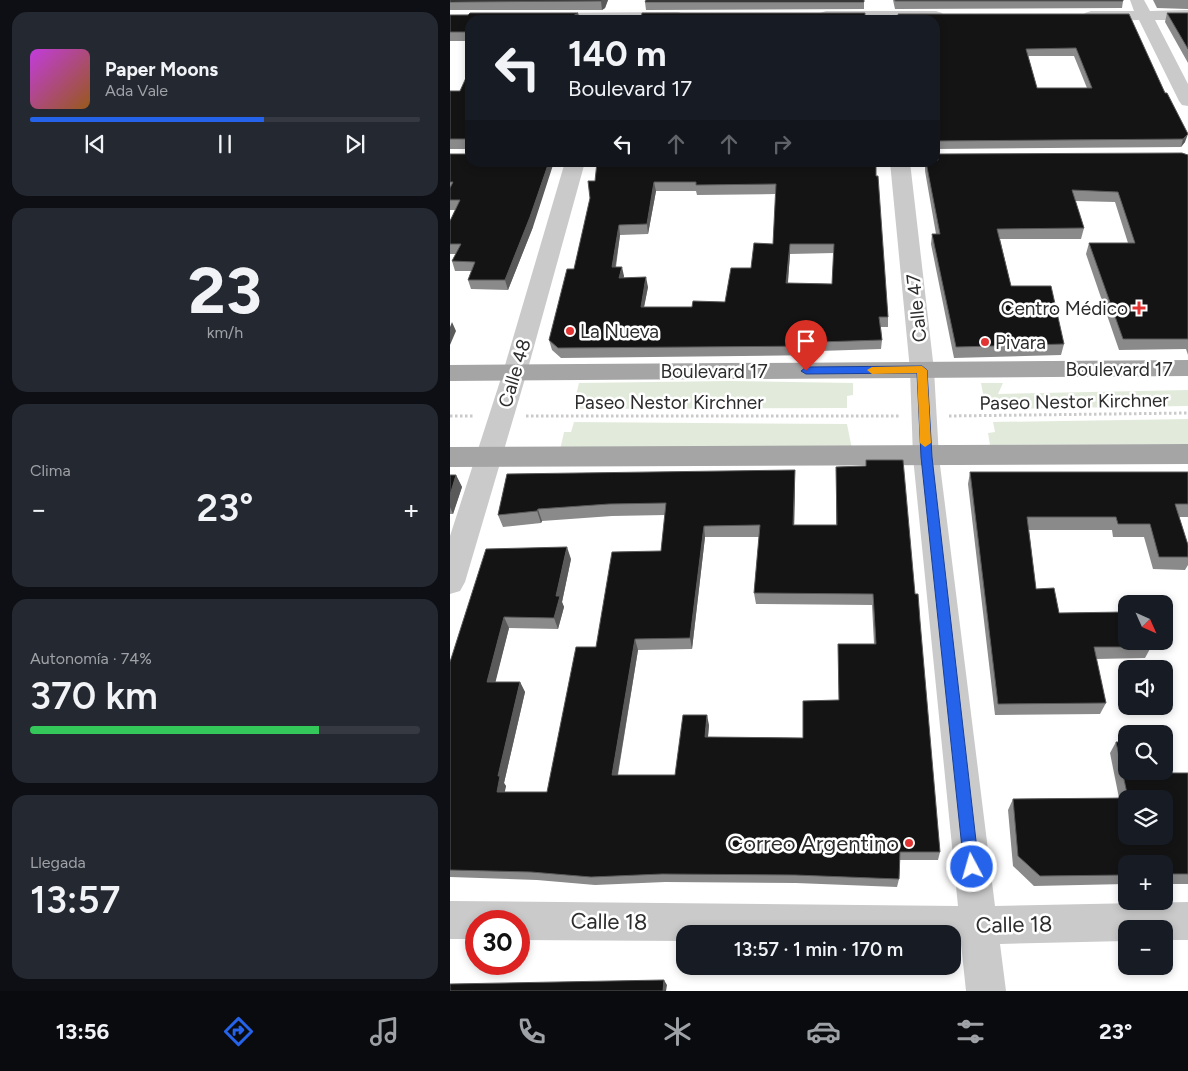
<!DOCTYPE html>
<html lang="es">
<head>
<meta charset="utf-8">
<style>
  body { margin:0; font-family:Figtree,sans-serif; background:#242831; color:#f1f3f6; height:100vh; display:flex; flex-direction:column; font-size:19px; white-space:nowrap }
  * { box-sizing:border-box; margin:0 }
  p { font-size:16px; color:#9ea1a6 }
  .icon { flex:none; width:28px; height:28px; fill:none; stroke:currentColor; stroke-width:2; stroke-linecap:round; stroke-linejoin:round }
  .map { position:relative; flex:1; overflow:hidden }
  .panel { display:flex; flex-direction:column; gap:12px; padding:12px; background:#0d0f14; width:450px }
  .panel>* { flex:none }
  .guide { position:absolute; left:15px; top:15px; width:475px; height:152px; border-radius:15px; box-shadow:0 2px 8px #0003; background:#171b24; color:#f1f3f6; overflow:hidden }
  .needle { width:32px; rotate:135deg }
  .tools { position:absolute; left:668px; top:595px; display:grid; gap:10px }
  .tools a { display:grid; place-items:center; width:55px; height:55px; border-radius:10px; background:#171b24; box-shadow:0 2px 8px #0003; font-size:25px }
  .speed { position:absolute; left:15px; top:910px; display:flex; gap:10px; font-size:25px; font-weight:700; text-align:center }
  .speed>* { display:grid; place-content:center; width:65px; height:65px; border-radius:50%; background:#171b24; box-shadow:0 2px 8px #0003; line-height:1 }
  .speed .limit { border:8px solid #d22; background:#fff; color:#111 }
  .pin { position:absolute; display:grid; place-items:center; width:42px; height:42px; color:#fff; margin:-51px -21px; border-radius:50% 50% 50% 0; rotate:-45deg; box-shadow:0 0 5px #0007 }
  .pin .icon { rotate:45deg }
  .me { position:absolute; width:55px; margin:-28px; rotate:354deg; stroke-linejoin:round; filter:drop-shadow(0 0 4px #0008) }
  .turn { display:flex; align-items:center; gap:18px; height:105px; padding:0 20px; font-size:22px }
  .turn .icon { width:65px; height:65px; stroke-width:2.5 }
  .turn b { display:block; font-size:35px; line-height:42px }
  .lanes { display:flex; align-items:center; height:48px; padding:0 20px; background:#0003; justify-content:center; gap:25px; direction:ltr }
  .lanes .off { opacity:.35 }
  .big { font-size:38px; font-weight:600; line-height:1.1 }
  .panel .card { flex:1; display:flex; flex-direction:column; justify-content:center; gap:8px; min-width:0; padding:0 18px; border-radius:15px; background:#242831 }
  .panel .dial { align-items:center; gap:0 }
  .dial b { font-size:65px; line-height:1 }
  .song { display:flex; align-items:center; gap:15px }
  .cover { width:60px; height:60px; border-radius:8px; background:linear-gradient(135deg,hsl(290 70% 55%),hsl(30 70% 35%)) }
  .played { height:5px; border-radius:2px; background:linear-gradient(90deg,#2563eb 60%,#363941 60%) }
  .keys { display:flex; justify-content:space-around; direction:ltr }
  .heat { display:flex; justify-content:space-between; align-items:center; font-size:28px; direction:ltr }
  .charge { height:8px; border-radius:4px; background:linear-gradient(90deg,#34c759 74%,#363941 0) }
  .trip { position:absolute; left:226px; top:925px; width:285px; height:50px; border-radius:15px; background:#171b24; box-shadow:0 2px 8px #0003; font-weight:600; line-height:50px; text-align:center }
  .menu { display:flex; height:80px; justify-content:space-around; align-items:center; background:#090b0e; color:#9ea1a6 }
  .menu .icon { width:35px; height:35px }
  .menu .active { color:#2563eb }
  .menu b { font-size:22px; color:#f1f3f6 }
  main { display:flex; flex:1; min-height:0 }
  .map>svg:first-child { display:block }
</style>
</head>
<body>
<main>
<section class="panel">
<div class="card">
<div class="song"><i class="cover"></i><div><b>Paper Moons</b><p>Ada Vale</p></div></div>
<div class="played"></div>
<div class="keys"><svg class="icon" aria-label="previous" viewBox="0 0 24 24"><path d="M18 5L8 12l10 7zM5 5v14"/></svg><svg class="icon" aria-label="pause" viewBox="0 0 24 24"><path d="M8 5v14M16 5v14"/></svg><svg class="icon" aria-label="next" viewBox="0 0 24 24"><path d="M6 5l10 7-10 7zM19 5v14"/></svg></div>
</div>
<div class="card dial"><b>23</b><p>km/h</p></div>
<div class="card"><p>Clima</p>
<div class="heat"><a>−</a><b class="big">23°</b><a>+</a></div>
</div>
<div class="card"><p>Autonomía · 74%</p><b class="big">370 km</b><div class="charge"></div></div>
<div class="card"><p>Llegada</p><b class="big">13:57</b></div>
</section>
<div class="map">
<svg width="738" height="991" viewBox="0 0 738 991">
  <rect width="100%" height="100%" fill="#fff"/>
  <path fill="#e2ebdb" d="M 279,381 L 403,383 L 403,395 L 397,396 L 397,408 L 129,409 L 131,399 L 125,399 L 129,383 Z
    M 531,383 L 553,383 L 548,394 L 738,390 L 738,406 L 543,409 L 541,399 L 534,399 Z
    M 738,419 L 738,444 L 540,445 L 538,433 L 545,432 L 543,422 Z
    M 124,422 L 397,424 L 402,449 L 110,450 L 114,432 L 121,432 Z"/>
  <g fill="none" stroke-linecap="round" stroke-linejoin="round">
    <path stroke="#cacaca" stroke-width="3" stroke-dasharray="2.5 2.5" stroke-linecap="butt" d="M 0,416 L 25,416
      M 76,416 L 450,416
      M 499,416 L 738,413"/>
    <path fill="#cacaca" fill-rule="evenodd" d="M 680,0 L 694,0 L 700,11 L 738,10 L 738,20 L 705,20 L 738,84 L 738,106 L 732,105 L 729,101 L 689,20 L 641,21 L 635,19 L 633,16 L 635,13 L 641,11 L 684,11 Z
      M 376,11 L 486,11 L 492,13 L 494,16 L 492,19 L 486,21 L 370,19 L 368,16 L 370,13 Z
      M 228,12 L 234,14 L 236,17 L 234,20 L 85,20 L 83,18 L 85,15 L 91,13 Z
      M 115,162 L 135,162 L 77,372 L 15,582 L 10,591 L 0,594 L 0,536 L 53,372 Z
      M 440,162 L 460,162 L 484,370 L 489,457 L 545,906 L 738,902 L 738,940 L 714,940 L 714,929 L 676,929 L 676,941 L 550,944 L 556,991 L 516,991 L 511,944 L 502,944 L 502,934 L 235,934 L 235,941 L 69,940 L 69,921 L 26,921 L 26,939 L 0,939 L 0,901 L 508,906 L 463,457 L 460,370 Z"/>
    <path fill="#a5a5a5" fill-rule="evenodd" d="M 738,360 L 738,376 L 0,381 L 0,365 Z
      M 738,444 L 738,464 L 0,467 L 0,447 Z"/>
  </g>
  <path fill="#8a8a8a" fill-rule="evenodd" d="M 0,0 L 158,0 L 155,8 L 152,10 L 0,10 Z
    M 443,0 L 673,0 L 673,1 L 672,8 L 445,9 Z
    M 703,0 L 738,0 L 738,9 L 707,8 Z
    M 195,2 L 414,2 L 414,9 L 196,10 Z
    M 128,13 L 130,20 L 20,20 L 20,41 L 0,41 L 0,15 Z
    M 717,13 L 738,13 L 738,63 L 715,22 Z
    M 448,14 L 679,14 L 735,142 L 731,147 L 485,149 L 485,20 L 448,20 ZM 578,56 L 624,56 L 637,88 L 587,88 Z
    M 0,91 L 83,227 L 58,290 L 21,289 L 18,280 L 21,271 L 5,271 L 2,261 L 6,254 L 0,254 L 0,221 L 6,210 L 0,210 L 0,154 L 18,154 L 18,149 L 0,149 Z
    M 487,154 L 738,155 L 738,355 L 736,349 L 669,350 L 636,254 L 639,243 L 678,243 L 665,202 L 625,201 L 634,228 L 631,239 L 550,239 L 561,286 L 614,344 L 611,355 L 504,358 L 481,244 L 482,234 L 486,234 L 475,171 L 475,162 L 485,162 L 487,160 Z
    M 426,176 L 438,317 L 438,327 L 431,327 L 432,340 L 431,349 L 369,351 L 369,355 L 111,358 L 102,350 L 99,340 L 124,269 L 145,181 ZM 206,191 L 246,191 L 247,195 L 326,194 L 323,244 L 301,268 L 275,302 L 242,307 L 194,307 L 198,287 L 173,278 L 174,276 L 166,267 L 170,235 L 198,234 ZM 384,253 L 382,284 L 338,283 L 340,254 Z
    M 416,460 L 465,594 L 490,852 L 488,860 L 450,860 L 449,879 L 447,887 L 346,883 L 215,882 L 145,885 L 87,880 L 0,877 L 0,662 L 121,559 L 112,602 L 114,607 L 108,629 L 59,628 L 45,682 L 70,682 L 75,692 L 54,783 L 56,786 L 54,792 L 97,792 L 146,647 L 211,551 L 215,515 L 162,516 L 92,521 L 91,523 L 53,527 L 48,515 L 57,474 L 345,481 L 344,525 L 386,525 L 386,467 L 416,466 ZM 255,537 L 309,537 L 304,593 L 306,604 L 422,605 L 424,644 L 388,644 L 389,700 L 353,738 L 258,737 L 259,725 L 225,775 L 168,775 L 188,650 L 242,649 Z
    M 520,472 L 738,472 L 738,517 L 729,517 L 738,545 L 738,565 L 735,570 L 703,569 L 694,537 L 663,537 L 662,530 L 579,530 L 586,589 L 609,613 L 701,647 L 695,658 L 646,659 L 656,703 L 650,714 L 545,715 L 518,484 Z
    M 0,475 L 6,475 L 12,487 L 3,514 L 0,514 Z
    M 666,742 L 676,771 L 704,773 L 738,773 L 738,884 L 714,884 L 714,864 L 676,864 L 676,884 L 584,886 L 563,866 L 558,810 L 563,799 L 669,798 L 660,753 Z"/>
  <path fill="#5a5a5a" d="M 153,0 L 158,0 L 155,8 L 152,10 L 151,1 Z
    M 128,13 L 130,20 L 123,16 Z
    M 738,134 L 735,142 L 731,147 L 733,139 Z
    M 99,162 L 104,162 L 83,227 L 58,290 L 55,280 Z
    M 204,182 L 206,191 L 198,234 L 197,224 Z
    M 169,225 L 170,235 L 164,276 L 162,267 Z
    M 340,244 L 340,254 L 337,292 L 336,283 Z
    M 172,267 L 174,276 L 171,288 L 169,278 Z
    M 196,277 L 198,287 L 192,317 L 191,307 Z
    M 2,322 L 6,331 L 0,345 L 0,327 Z
    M 345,470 L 345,481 L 344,536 L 343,525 Z
    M 6,475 L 12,487 L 3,514 L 0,507 L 0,495 Z
    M 88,509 L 92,521 L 91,523 L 87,511 Z
    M 254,526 L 255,537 L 242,649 L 240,638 Z
    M 117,547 L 121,559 L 112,602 L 114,607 L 108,629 L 104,618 L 106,596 Z
    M 54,617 L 59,628 L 43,692 L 37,682 Z
    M 185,639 L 188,650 L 166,784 L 162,775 Z
    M 70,682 L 75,692 L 54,783 L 56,786 L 53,801 L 47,792 L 48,776 Z
    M 257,715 L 259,725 L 257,747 L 255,737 Z
    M 214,980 L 217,985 L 216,991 L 213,991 Z"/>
  <path fill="#141414" stroke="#5a5a5a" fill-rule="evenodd" d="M 0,0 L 153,0 L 151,1 L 0,2 Z
    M 196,0 L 414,0 L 414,2 L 195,2 Z
    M 445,0 L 673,0 L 673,1 L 445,1 Z
    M 20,13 L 128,13 L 123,16 L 129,20 L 20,20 L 20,32 L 0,32 L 0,15 L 18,15 Z
    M 192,13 L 415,13 L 415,20 L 187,20 L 191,18 Z
    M 717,13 L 738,13 L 738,49 Z
    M 448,14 L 679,14 L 715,93 L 717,93 L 738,134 L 733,139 L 485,141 L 485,20 L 449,20 ZM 626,48 L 642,88 L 587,88 L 576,49 Z
    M 20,69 L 20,162 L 99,162 L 80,217 L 55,280 L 18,280 L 25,262 L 2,261 L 11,244 L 0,244 L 0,221 L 10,200 L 0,200 L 0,188 L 3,182 L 0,182 L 0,154 L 18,154 L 18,139 L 0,139 L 0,91 L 10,91 Z
    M 732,153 L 738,155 L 738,339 L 673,339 L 639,243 L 685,243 L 668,192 L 622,190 L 634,228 L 547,229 L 561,286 L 601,286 L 614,344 L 506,347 L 482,234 L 490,234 L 476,162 L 485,162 L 485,160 L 488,160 L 487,154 Z
    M 147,162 L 426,162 L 426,176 L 428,176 L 438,317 L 429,317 L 432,340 L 369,342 L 369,346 L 108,348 L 99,340 L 117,269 L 124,269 L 140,198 L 138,181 L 145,181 ZM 204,182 L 246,182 L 246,185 L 326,184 L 323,244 L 304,243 L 301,268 L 281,268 L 275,302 L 243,301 L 242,307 L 191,307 L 196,277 L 169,278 L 172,267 L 162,267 L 169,225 L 197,224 ZM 340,244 L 384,244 L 382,284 L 336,283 Z
    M 416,460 L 453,460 L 465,594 L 468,594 L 470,621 L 490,852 L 450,852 L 449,879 L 345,875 L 212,874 L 141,877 L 81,872 L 0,870 L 0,662 L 36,549 L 117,547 L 106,596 L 110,596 L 104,618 L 54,617 L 37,682 L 70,682 L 48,776 L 50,776 L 47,792 L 97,792 L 126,647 L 146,647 L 162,552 L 211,551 L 216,503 L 159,504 L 88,509 L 87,511 L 48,515 L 57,474 L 345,470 L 343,525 L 387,525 L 386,467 L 416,466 ZM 310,525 L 304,593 L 423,594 L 426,644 L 388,644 L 389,700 L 353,701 L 353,738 L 255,737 L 257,715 L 233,715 L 225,775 L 162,775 L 185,639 L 240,638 L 254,526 Z
    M 520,472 L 738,472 L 738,504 L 725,504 L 738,545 L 738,557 L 709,557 L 700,524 L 668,524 L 666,517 L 577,517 L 586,589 L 604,588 L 609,613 L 676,612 L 676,641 L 700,641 L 701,647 L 644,647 L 656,703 L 548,704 Z
    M 0,475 L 6,475 L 0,495 Z
    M 666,742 L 676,742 L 676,771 L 703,771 L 704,773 L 738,773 L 738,874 L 714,874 L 714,864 L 676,864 L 676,875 L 590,876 L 568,856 L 563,799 L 678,798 ZM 676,799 L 714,799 L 714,836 L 676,836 Z
    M 214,980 L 213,991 L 0,991 L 0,984 Z"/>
  <path fill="#2563eb" stroke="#184099" d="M 472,366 L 477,370 L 482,457 L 529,867 L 527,872 L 522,874 L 516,872 L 514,867 L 471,457 L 467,373 L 356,374 L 351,371 L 356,367 Z"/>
  <path fill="#f59e0b" d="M 472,366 L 477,370 L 481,443 L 475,447 L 470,443 L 467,373 L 422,374 L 417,370 L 422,367 Z"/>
  <g fill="#e23432" stroke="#fff" stroke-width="2">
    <path d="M686.5 300.5h5v5h5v5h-5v5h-5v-5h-5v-5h5z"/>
    <circle cx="120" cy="331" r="5"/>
    <circle cx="535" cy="342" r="5"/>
    <circle cx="459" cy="843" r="5"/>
  </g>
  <g text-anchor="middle" stroke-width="5" stroke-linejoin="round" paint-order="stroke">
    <g font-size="19" fill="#2d2d2d" stroke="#fff">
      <text transform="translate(466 308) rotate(-96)" y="7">Calle 47</text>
      <text x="669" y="376">Boulevard 17</text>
      <text x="264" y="378">Boulevard 17</text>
      <text transform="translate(64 373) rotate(-73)" y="7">Calle 48</text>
      <text transform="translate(624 401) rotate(-1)" y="7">Paseo Nestor Kirchner</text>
      <text x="219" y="409">Paseo Nestor Kirchner</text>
    </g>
    <g font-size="19" fill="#2d2d2d" stroke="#fff" text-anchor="start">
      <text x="678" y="315" text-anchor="end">Centro Médico</text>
      <text x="130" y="338">La Nueva</text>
      <text x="545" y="349">Pivara</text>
    </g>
    <g font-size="22" fill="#2d2d2d" stroke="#fff" text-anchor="end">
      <text x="449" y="851">Correo Argentino</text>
    </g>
    <g font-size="22" fill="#2d2d2d" stroke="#fff">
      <text transform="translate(159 921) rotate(1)" y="8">Calle 18</text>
      <text transform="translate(564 924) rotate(-1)" y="8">Calle 18</text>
    </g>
  </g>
</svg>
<div class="tools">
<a><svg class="needle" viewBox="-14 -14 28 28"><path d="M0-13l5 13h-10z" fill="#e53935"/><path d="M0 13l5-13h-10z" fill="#9ea1a6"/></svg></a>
<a><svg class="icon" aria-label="sound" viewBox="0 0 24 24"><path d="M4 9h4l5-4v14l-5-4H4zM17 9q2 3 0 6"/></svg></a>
<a><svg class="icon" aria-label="search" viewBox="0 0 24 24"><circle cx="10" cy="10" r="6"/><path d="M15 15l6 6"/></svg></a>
<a><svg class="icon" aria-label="layers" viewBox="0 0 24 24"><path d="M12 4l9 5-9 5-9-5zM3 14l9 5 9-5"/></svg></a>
<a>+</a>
<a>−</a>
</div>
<div class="speed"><div class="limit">30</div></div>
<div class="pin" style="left:356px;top:371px;background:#d93025"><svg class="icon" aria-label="arrive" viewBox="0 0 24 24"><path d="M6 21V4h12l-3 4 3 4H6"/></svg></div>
<svg class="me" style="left:522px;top:867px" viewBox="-20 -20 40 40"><circle r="17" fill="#2563eb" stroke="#fff" stroke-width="3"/><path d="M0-11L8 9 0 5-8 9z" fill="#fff"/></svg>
<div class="trip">13:57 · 1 min · 170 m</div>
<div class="guide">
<div class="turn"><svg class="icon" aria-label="left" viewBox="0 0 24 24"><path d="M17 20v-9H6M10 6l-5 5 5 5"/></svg><div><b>140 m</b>Boulevard 17</div></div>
<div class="lanes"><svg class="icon" aria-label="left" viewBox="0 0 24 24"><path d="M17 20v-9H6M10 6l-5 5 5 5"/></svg><svg class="icon off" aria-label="ahead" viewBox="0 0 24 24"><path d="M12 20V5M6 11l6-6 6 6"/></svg><svg class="icon off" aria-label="ahead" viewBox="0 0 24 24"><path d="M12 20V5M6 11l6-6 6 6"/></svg><svg class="icon off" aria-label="right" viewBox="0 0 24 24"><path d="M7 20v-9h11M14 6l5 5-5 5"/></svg></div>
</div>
</div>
</main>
<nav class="menu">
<b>13:56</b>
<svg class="icon active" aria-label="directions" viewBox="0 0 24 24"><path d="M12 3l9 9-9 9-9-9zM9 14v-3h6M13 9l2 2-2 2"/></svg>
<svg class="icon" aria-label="music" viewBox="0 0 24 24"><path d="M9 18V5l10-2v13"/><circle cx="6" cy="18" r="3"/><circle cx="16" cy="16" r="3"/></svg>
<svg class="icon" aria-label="phone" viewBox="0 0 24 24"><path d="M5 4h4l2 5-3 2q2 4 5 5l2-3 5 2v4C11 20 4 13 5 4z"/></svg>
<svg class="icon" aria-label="climate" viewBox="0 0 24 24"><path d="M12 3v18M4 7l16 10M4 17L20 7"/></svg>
<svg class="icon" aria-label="car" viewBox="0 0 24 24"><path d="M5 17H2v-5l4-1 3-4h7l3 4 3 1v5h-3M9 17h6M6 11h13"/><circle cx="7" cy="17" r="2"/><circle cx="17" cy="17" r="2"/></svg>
<svg class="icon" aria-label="filters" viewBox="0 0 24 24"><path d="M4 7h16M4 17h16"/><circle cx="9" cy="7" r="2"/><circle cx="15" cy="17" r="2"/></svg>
<b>23°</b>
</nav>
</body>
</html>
